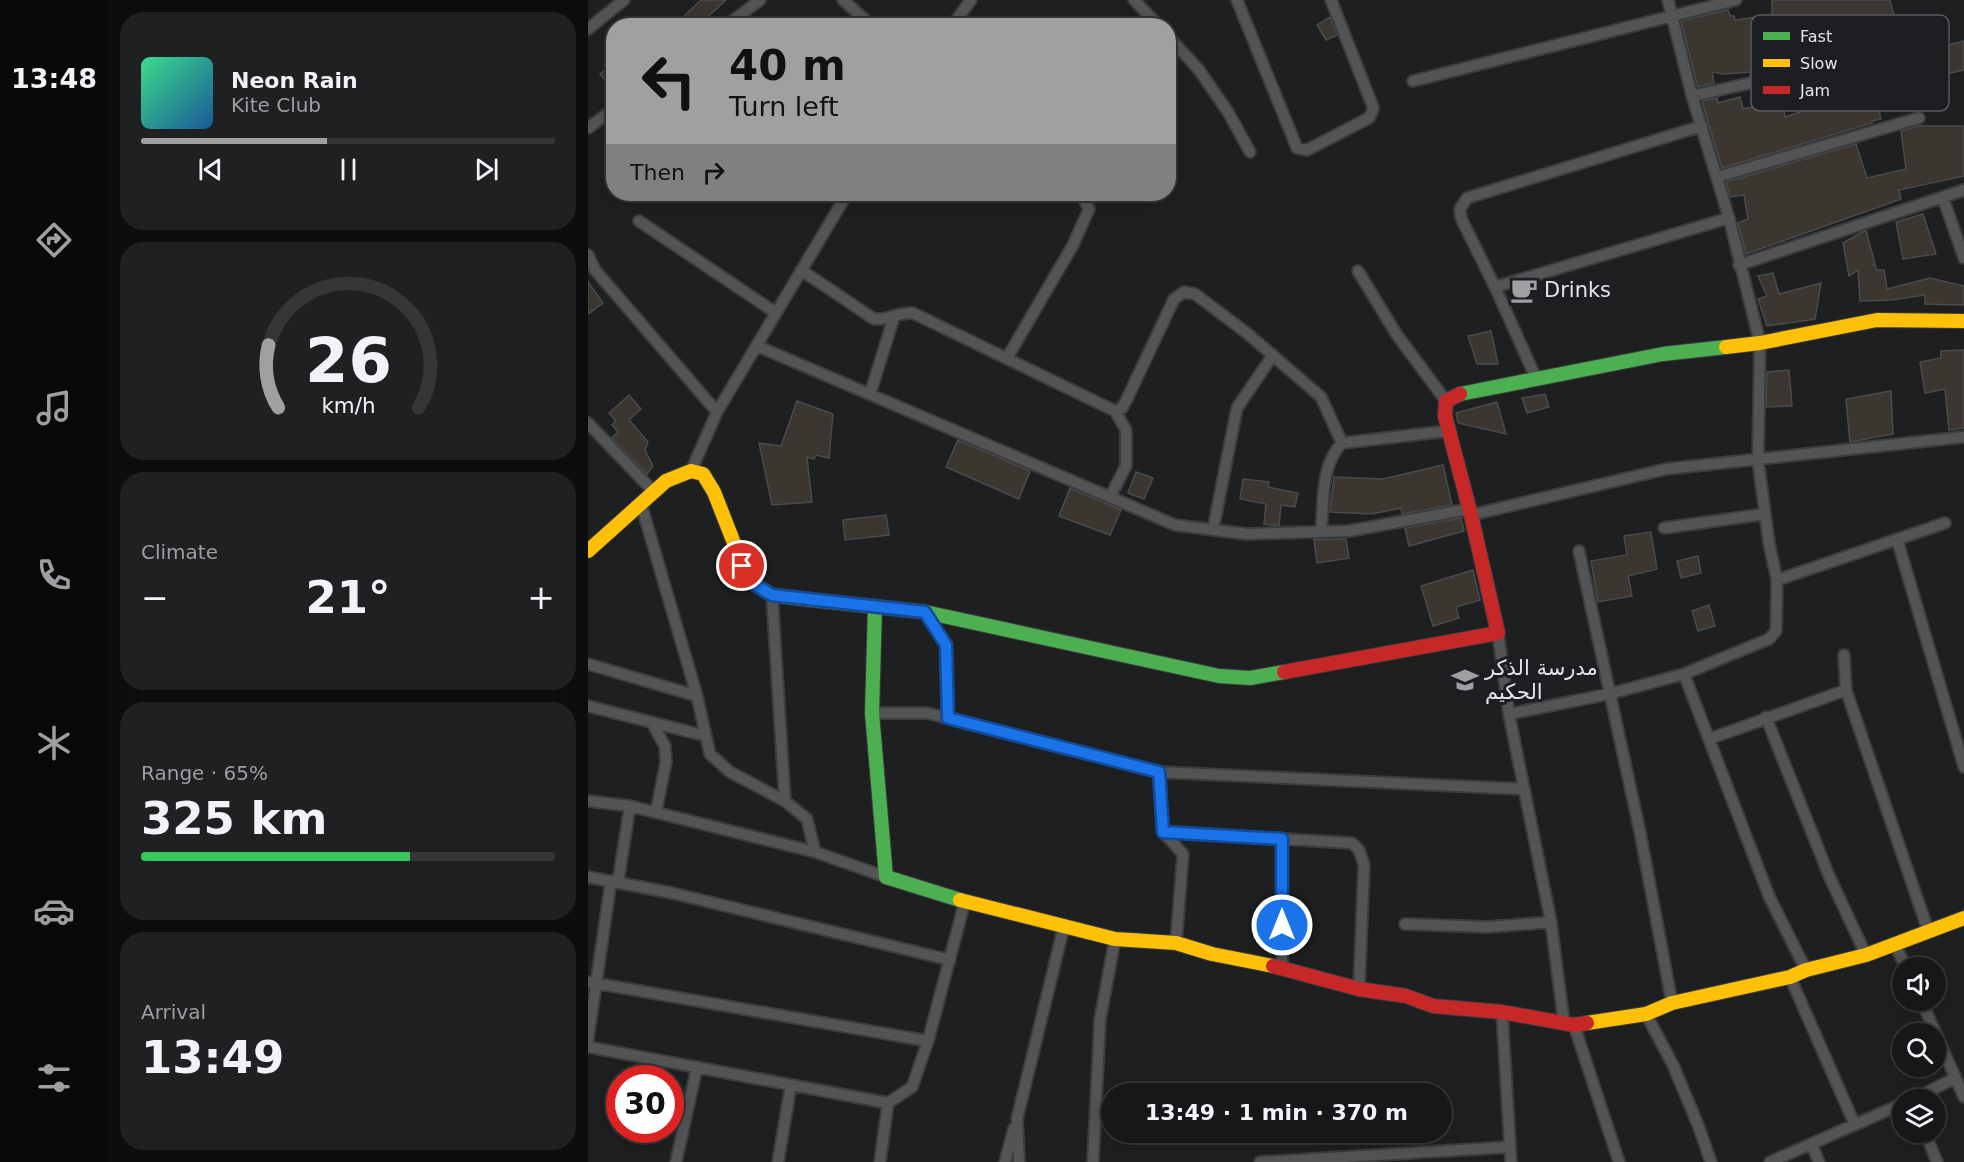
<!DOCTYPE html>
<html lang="en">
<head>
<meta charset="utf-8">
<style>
  body { margin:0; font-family:"DejaVu Sans",Vazirmatn,sans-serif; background:#1f2022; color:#f1f3f6; height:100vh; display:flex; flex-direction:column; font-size:22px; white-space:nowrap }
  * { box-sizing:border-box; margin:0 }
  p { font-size:20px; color:#9e9fa2 }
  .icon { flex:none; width:33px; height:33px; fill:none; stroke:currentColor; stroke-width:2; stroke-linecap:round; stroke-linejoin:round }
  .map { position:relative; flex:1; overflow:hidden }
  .panel { display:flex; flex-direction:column; gap:12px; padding:12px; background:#0c0d0e; width:480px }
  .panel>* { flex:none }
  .top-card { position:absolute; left:18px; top:18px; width:570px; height:183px; border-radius:24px; box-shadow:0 3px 15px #0003,0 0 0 2px #353638; background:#9ea0a2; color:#111; overflow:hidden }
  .tools { position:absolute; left:1304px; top:957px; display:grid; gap:12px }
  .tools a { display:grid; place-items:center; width:54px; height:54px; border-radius:50%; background:#161719; box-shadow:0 3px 15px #0003,0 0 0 2px #353638; font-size:30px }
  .speed { position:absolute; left:18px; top:1065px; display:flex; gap:12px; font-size:30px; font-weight:700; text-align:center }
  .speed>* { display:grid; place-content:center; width:78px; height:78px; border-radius:50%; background:#161719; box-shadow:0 3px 15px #0003,0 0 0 2px #353638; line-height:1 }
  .speed .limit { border:9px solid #d22; background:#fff; color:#111 }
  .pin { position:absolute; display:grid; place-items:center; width:51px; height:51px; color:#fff; margin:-26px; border:3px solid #fff; border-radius:50%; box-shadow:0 2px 6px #0007 }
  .me { position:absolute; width:66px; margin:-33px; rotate:0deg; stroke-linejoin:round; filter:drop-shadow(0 0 4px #0008) }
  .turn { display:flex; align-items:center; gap:21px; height:126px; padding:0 24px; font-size:27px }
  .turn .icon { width:78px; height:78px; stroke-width:2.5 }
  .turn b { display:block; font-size:42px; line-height:51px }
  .then { display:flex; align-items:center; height:57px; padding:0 24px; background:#0003; gap:12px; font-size:22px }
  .big { font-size:45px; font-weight:700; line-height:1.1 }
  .panel .widget { flex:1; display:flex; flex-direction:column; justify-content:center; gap:9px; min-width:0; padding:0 21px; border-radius:24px; background:#1f2022 }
  .panel .dial { align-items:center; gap:0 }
  .dial svg { height:156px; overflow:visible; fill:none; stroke:#353638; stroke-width:7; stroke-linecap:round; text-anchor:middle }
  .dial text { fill:#f1f3f6; stroke:none }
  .song { display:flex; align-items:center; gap:18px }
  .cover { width:72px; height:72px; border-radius:9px; background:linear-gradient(135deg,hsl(150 70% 55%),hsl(210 70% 35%)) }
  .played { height:6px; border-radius:3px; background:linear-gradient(90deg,#9ea0a2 45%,#353638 45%) }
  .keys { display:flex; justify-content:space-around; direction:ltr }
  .heat { display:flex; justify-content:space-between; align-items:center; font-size:33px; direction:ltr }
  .charge { height:9px; border-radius:4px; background:linear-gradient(90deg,#34c759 65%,#353638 0) }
  .trip { position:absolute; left:513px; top:1083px; width:351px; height:60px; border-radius:30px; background:#161719; box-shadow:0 3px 15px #0003,0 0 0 2px #353638; font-weight:700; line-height:60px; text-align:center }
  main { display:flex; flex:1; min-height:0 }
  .menu { display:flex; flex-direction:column; width:108px; justify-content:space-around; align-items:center; background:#09090a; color:#9e9fa2 }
  .menu .icon { width:42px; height:42px }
  .menu .current { color:#9ea0a2 }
  .menu b { font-size:27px; color:#f1f3f6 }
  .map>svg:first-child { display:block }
</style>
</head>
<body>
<main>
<nav class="menu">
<b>13:48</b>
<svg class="icon current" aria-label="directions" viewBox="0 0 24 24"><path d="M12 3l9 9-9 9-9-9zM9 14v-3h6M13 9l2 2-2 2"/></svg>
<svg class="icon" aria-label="music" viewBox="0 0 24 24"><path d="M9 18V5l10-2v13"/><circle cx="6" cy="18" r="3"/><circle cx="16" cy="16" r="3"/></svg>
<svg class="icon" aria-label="phone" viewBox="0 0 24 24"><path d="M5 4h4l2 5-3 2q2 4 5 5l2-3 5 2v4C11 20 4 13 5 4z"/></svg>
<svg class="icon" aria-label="climate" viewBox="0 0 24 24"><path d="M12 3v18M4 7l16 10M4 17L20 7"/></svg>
<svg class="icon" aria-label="car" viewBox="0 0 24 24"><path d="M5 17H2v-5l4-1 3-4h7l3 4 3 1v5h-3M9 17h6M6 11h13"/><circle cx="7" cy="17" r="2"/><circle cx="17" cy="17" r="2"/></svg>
<svg class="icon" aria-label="filters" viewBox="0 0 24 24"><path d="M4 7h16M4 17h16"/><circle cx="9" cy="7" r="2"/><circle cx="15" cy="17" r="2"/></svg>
</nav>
<section class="panel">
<div class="widget">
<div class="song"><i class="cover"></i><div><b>Neon Rain</b><p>Kite Club</p></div></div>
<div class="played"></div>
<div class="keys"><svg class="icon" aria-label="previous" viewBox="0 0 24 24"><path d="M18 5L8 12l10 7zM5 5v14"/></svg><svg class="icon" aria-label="pause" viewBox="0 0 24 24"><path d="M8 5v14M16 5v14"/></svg><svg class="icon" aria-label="next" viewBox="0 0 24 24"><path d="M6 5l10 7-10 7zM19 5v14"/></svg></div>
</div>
<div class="widget dial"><svg viewBox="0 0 100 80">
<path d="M14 69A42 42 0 1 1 86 69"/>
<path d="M14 69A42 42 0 0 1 9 37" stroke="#9ea0a2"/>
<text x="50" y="56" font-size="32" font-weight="700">26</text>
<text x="50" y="72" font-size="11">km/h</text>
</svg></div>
<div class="widget"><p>Climate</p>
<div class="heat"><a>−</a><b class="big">21°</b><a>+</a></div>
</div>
<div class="widget"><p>Range · 65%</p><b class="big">325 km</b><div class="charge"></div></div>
<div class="widget"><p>Arrival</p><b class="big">13:49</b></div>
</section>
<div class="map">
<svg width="1376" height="1162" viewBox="0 0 1376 1162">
  <rect width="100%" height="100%" fill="#1d1f21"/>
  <path fill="#3b3630" stroke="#4a4b4b" stroke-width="1.5" d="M 113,0 L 138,0 L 116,20 L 121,26 L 101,26 L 94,18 Z
    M 1184,0 L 1302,0 L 1316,56 L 1376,41 L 1376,70 L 1305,86 L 1307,94 L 1288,98 L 1293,119 L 1284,121 L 1284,123 L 1134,168 L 1114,101 L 1129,98 L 1130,103 L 1152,97 L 1155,109 L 1179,104 L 1176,88 L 1191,84 L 1197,117 L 1241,103 L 1233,75 L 1305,59 L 1310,54 L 1308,47 L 1301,45 L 1162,76 L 1163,72 L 1135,74 L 1124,72 L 1126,83 L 1110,87 L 1093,21 L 1140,10 L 1142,16 L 1146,16 L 1147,20 L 1184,15 Z
    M 742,17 L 749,35 L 738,40 L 729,25 Z
    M 26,64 L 26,93 L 12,74 Z
    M 1329,126 L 1376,126 L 1376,176 L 1311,190 L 1313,199 L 1158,254 L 1150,223 L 1160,219 L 1156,195 L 1142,197 L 1138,182 L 1268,144 L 1279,178 L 1318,169 L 1313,131 Z
    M 1335,214 L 1348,254 L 1315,259 L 1308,222 Z
    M 1278,230 L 1287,264 L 1283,264 L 1287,265 L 1289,270 L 1296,270 L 1299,289 L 1342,278 L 1376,286 L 1376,305 L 1337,304 L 1337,295 L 1303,300 L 1272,301 L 1270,270 L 1261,276 L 1255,243 Z
    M 1185,273 L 1191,294 L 1233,283 L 1227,319 L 1179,326 L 1170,299 L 1179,296 L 1170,276 Z
    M 0,282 L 15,303 L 0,314 Z
    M 903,331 L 910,364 L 889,364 L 880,336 Z
    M 1376,350 L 1376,428 L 1361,430 L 1357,389 L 1337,393 L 1332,362 L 1353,358 L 1353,351 Z
    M 1201,370 L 1204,406 L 1178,407 L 1179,372 Z
    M 1303,391 L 1305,434 L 1262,442 L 1258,399 Z
    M 957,394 L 961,407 L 939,413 L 934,398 Z
    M 41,395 L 53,409 L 41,420 L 60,442 L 57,450 L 65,466 L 59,474 L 24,438 L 30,432 L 24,425 L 28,421 L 21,413 Z
    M 209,401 L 245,414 L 241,458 L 228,455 L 226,459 L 219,457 L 224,502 L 184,505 L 171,443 L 193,446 Z
    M 909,402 L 918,434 L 870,423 L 868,413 Z
    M 370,440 L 442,471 L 431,499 L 358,467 Z
    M 855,465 L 864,505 L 814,514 L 813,508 L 784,514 L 742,512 L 746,477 L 795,479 Z
    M 548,472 L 565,478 L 556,499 L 540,493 Z
    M 655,479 L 681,482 L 680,487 L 710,493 L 707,507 L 693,505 L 691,526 L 676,524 L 678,504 L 652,499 Z
    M 482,488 L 533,510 L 522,535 L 471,516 Z
    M 298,515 L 301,535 L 257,540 L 255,520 Z
    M 873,518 L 876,531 L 821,546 L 817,528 Z
    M 1063,532 L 1069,569 L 1040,576 L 1044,596 L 1010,602 L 1003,561 L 1039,555 L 1036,536 Z
    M 758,539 L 761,558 L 729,563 L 726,540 Z
    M 1110,556 L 1113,573 L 1093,578 L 1089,561 Z
    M 885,570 L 892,600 L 868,607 L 871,618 L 845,626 L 833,586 Z
    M 1121,605 L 1127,626 L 1110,631 L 1104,611 Z"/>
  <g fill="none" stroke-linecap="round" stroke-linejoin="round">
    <defs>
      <path id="street" d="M 255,0 L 284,26
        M 546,0 L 571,26
        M 649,0 L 709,148 L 719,150 L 781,118 L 784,112 L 785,107 L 743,0
        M 138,26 L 172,0
        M 364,26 L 383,0
        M 0,29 L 36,0
        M 580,36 L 611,70 L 640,112 L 662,152
        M 825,81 L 1148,0
        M 1104,96 L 1303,52
        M 0,128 L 26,109
        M 1129,177 L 1331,118
        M 1355,198 L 1376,258
        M 51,221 L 188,313
        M 0,255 L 7,270 L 129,412
        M 1151,265 L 1376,190
        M 213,270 L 286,319 C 302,320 310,312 325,313 L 527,411 L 534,408 L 538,401 L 586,299 L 596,292 L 607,294 L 660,334 L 733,397 L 754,443
        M 770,271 L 809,335 L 858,401
        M 907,287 L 1141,218
        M 169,346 L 587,525 L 659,534 L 761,531 L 881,509
        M 419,358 L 485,245 L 501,209 L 493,194
        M 948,378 L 907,287 L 873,218 L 872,209 L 879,198 L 1114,126
        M 282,394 L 306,317
        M 0,423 L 66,492
        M 103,471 L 129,412 L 259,194
        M 522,497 L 538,466 L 538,430 L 527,411
        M 53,504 L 109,696 L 122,754 L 142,772 L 197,801 L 219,819 L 227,852
        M 883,515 L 1078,469 L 1376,437
        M 1076,528 L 1177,514
        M 625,530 L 649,408 L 685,355
        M 733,532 C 736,502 732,466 754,443 L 860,431
        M 1309,539 L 1376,767
        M 991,551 L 1052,832 L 1084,1003
        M 1189,580 L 1357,523
        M 184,595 L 197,801
        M 337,612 L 358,645 L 360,718
        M 910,633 L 921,714 L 963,922 L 976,1023
        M 1256,655 L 1258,690 L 1340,930
        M 0,664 L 109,696
        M 1096,674 L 1181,896 L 1218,970
        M 0,706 L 118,736
        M 284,713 L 339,713 L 571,772 L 935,789
        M 921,714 L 1021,694 L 1096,674 L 1181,639 L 1188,631 L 1189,580 L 1181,543 L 1170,460 L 1172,343 L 1141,218 L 1104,96 L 1080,0
        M 1178,717 L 1242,878 L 1278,955
        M 64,723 L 77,746 L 78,762 L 68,812
        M 1121,739 L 1258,690
        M 571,772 L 575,832 L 595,854 L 588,943
        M 0,801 L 42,806 L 227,852 L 298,877
        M 575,832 L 764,843 L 771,850 L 776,865 L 771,989
        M 0,877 L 84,893 L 362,960
        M 30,882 L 42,806
        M 817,924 L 900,927 L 963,922
        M 1307,944 L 1318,968
        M 694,968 L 694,839
        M 1202,977 L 1267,1125
        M 0,982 L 340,1041
        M 1333,1000 L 1376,1097
        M 914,1012 L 923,1162
        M 1058,1014 L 1085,1065 L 1110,1125 L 1123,1162
        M 986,1025 L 1031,1162
        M 0,1039 L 23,881
        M 0,1047 L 300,1103 L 324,1087 L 340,1041 L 377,901
        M 1324,1100 L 1367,1078
        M 1337,1132 L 1349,1162
        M 1224,1145 L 1231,1162
        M 88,1162 L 109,1067
        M 190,1162 L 203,1085
        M 292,1162 L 300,1103
        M 417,1162 L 426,1128
        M 431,1162 L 429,1119 L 476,926
        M 505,1162 L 512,1020 L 527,939
        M 672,1162 L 922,1147
        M 1182,1162 L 1314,1104"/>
      <path id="fast" d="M 872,394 L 1075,354 L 1138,347
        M 225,600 L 337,612 L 631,676 L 662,678 L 696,672
        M 287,606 L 284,713 L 298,877 L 372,900"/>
      <path id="slow" d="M 1138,347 L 1172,343 L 1289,320 L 1376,321
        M 0,551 L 78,481 L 103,471 L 115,474 L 126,492 L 155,566 L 166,584 L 184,595 L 225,600
        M 372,900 L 527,939 L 588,943 L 624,954 L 685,966
        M 999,1023 L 1058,1014 L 1084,1003 L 1202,977 L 1218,970 L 1278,955 L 1376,918"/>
      <path id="jam" d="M 696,672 L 910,633 L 883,515 L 857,416 L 858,401 L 872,394
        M 685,966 L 771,989 L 818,996 L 845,1006 L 914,1012 L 986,1025 L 999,1023"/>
    </defs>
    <use href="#street" stroke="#3b3c3e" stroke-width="14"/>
    <use href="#fast" stroke="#3b3c3e" stroke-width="16"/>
    <use href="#slow" stroke="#3b3c3e" stroke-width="16"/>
    <use href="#jam" stroke="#3b3c3e" stroke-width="16"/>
    <use href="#street" stroke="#535456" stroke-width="10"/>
    <use href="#fast" stroke="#4caf50" stroke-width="14"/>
    <use href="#slow" stroke="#ffc107" stroke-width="14"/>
    <use href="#jam" stroke="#c62828" stroke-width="14"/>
  </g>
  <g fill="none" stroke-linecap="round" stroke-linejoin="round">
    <defs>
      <path id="route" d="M 154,566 L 166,584 L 184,595 L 337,612 L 358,645 L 360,718 L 571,772 L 575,832 L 694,839 L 694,925"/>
    </defs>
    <use href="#route" stroke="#114b97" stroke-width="15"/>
    <use href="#route" stroke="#1a73e8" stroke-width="10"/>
  </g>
  <defs>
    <symbol id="cafe-bare" viewBox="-9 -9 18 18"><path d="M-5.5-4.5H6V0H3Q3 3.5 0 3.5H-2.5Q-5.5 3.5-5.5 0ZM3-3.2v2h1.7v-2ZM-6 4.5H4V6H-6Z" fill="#9ea0a2" stroke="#1c1e22" stroke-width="2.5" paint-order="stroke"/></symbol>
    <symbol id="school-bare" viewBox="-9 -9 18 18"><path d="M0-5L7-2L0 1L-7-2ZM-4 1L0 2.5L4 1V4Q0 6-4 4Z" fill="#9ea0a2" stroke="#1c1e22" stroke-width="2.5" paint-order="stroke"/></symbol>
  </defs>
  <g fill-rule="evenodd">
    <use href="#cafe-bare" x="917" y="271" width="38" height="38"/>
    <use href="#school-bare" x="858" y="661" width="38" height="38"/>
  </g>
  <g text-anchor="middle" stroke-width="6" stroke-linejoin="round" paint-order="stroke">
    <g font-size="21" fill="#e4e5e8" stroke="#1c1e22" text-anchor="start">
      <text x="956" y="297">Drinks</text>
      <text x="897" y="675">مدرسة الذكر<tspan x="897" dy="24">الحكيم</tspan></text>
    </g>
  </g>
  <rect x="1163" y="15" width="198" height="96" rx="9" fill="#1c1e22" stroke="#585a5d" stroke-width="1.5"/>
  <rect x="1175" y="32" width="27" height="8" fill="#4caf50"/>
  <rect x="1175" y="59" width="27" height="8" fill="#ffc107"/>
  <rect x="1175" y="86" width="27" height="8" fill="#c62828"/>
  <g font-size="16" fill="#e4e5e8">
    <text x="1212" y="42">Fast</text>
    <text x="1212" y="69">Slow</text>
    <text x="1212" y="96">Jam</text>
  </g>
</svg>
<div class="tools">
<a><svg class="icon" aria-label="sound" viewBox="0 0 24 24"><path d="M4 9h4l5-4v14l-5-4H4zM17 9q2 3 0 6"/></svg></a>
<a><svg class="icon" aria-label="search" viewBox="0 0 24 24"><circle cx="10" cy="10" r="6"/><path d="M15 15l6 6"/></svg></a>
<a><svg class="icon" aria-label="layers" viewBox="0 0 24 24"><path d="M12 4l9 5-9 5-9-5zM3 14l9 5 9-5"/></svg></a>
</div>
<div class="speed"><div class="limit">30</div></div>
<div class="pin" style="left:154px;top:566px;background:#d93025"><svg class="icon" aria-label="arrive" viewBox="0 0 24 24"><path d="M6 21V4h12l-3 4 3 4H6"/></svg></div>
<svg class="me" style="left:694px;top:925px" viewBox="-20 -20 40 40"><circle r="17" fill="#1a73e8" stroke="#fff" stroke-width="3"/><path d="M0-11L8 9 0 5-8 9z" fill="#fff"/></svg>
<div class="trip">13:49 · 1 min · 370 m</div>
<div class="top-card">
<div class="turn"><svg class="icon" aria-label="left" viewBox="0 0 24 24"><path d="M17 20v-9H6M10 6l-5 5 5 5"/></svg><div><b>40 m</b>Turn left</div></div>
<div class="then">Then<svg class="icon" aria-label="right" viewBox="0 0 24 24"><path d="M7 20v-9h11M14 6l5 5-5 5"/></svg></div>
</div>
</div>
</main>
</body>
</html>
